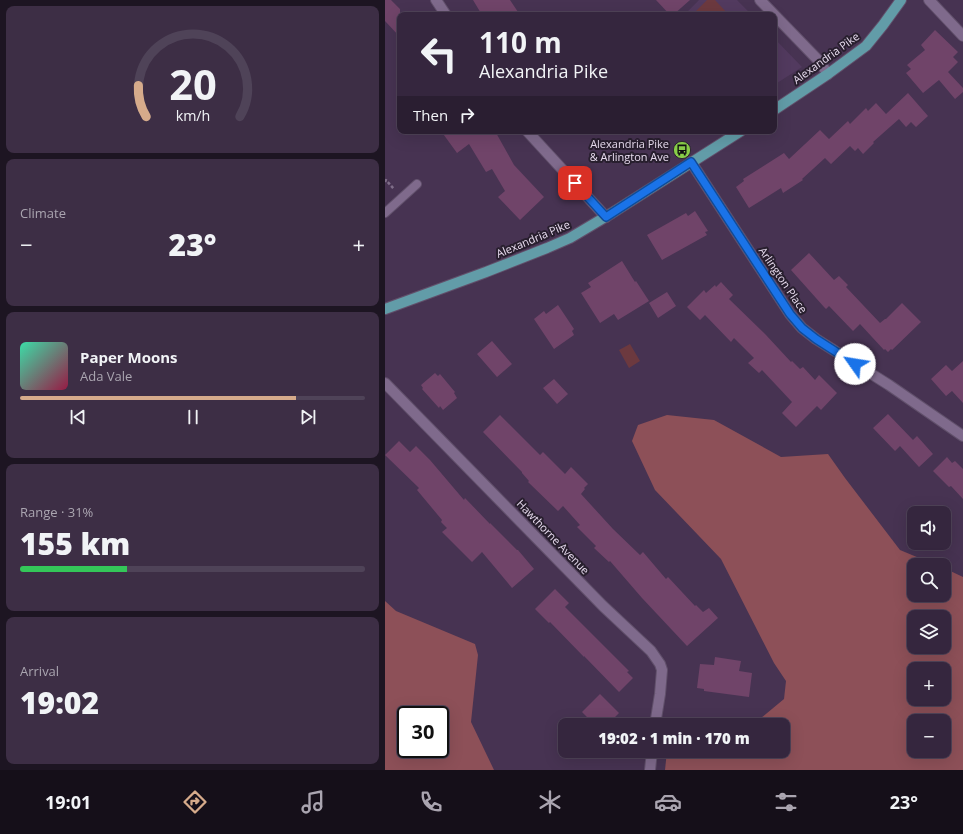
<!DOCTYPE html>
<html lang="en">
<head>
<meta charset="utf-8">
<style>
  body { margin:0; font-family:"Open Sans",sans-serif; background:#3d2e45; color:#f1f3f6; height:100vh; display:flex; flex-direction:column; font-size:15px; white-space:nowrap }
  * { box-sizing:border-box; margin:0 }
  p { font-size:13px; color:#aaa5b0 }
  .icon { flex:none; width:22px; height:22px; fill:none; stroke:currentColor; stroke-width:2; stroke-linecap:round; stroke-linejoin:round }
  .map { position:relative; flex:1; overflow:hidden }
  .side { display:flex; flex-direction:column; gap:6px; padding:6px; background:#1d1522; width:385px }
  .side>* { flex:none }
  .hud { position:absolute; left:12px; top:12px; width:380px; height:122px; border-radius:8px; box-shadow:0 4px 16px #0002,0 0 0 1px #4f4358; background:#35263e; color:#f1f3f6; overflow:hidden }
  .buttons { position:absolute; left:522px; top:506px; display:grid; gap:8px }
  .buttons a { display:grid; place-items:center; width:44px; height:44px; border-radius:8px; background:#35263e; box-shadow:0 4px 16px #0002,0 0 0 1px #4f4358; font-size:20px }
  .speed { position:absolute; left:12px; top:706px; display:flex; gap:8px; font-size:20px; font-weight:700; text-align:center }
  .speed>* { display:grid; place-content:center; width:52px; height:52px; border-radius:50%; background:#35263e; box-shadow:0 4px 16px #0002,0 0 0 1px #4f4358; line-height:1 }
  .speed .limit { border:2px solid #111; border-radius:6px; background:#fff; color:#111 }
  .pin { position:absolute; display:grid; place-items:center; width:34px; height:34px; color:#fff; margin:-17px; border-radius:8px; box-shadow:0 2px 6px #0006 }
  .me { position:absolute; width:44px; margin:-22px; rotate:302deg; stroke-linejoin:round; filter:drop-shadow(0 0 3px #0008) }
  .turn { display:flex; align-items:center; gap:14px; height:84px; padding:0 16px; font-size:18px }
  .turn .icon { width:52px; height:52px; stroke-width:2.5 }
  .turn b { display:block; font-size:28px; line-height:34px }
  .then { display:flex; align-items:center; height:38px; padding:0 16px; background:#0003; gap:8px; font-size:15px }
  .big { font-size:30px; font-weight:800; line-height:1.1 }
  .side .card { flex:1; display:flex; flex-direction:column; justify-content:center; gap:6px; min-width:0; padding:0 14px; border-radius:8px; background:#3d2e45 }
  .side .dial { align-items:center; gap:0 }
  .dial svg { height:104px; overflow:visible; fill:none; stroke:#4f4358; stroke-width:7; stroke-linecap:round; text-anchor:middle }
  .dial text { fill:#f1f3f6; stroke:none }
  .song { display:flex; align-items:center; gap:12px }
  .cover { width:48px; height:48px; border-radius:6px; background:linear-gradient(135deg,hsl(160 70% 55%),hsl(340 70% 35%)) }
  .played { height:4px; border-radius:2px; background:linear-gradient(90deg,#d6ab8b 80%,#4f4358 80%) }
  .keys { display:flex; justify-content:space-around; direction:ltr }
  .heat { display:flex; justify-content:space-between; align-items:center; font-size:22px; direction:ltr }
  .charge { height:6px; border-radius:3px; background:linear-gradient(90deg,#34c759 31%,#4f4358 0) }
  .trip { position:absolute; left:173px; top:718px; width:232px; height:40px; border-radius:8px; background:#35263e; box-shadow:0 4px 16px #0002,0 0 0 1px #4f4358; font-weight:800; line-height:40px; text-align:center }
  .tab-bar { display:flex; height:64px; justify-content:space-around; align-items:center; background:#150f19; color:#aaa5b0 }
  .tab-bar .icon { width:28px; height:28px }
  .tab-bar .selected { color:#d6ab8b }
  .tab-bar b { font-size:18px; color:#f1f3f6 }
  main { display:flex; flex:1; min-height:0 }
  .map>svg:first-child { display:block }
</style>
</head>
<body>
<main>
<section class="side">
<div class="card dial"><svg viewBox="0 0 100 80">
<path d="M14 69A42 42 0 1 1 86 69"/>
<path d="M14 69A42 42 0 0 1 8 45" stroke="#d6ab8b"/>
<text x="50" y="56" font-size="32" font-weight="700">20</text>
<text x="50" y="72" font-size="11">km/h</text>
</svg></div>
<div class="card"><p>Climate</p>
<div class="heat"><a>−</a><b class="big">23°</b><a>+</a></div>
</div>
<div class="card">
<div class="song"><i class="cover"></i><div><b>Paper Moons</b><p>Ada Vale</p></div></div>
<div class="played"></div>
<div class="keys"><svg class="icon" aria-label="previous" viewBox="0 0 24 24"><path d="M18 5L8 12l10 7zM5 5v14"/></svg><svg class="icon" aria-label="pause" viewBox="0 0 24 24"><path d="M8 5v14M16 5v14"/></svg><svg class="icon" aria-label="next" viewBox="0 0 24 24"><path d="M6 5l10 7-10 7zM19 5v14"/></svg></div>
</div>
<div class="card"><p>Range · 31%</p><b class="big">155 km</b><div class="charge"></div></div>
<div class="card"><p>Arrival</p><b class="big">19:02</b></div>
</section>
<div class="map">
<svg width="578" height="770" viewBox="0 0 578 770">
  <rect width="100%" height="100%" fill="#473352"/>
  <path fill="#523a5f" d="M 314,0 L 352,0 L 367,15 L 299,15 Z
    M 389,38 L 417,67 L 389,85 Z"/>
  <path fill="#6c393f" d="M 322,0 L 330,0 L 343,14 L 341,15 L 307,15 Z
    M 245,344 L 255,361 L 244,368 L 234,350 Z"/>
  <path fill="#8d5058" fill-rule="evenodd" d="M 282,415 L 329,420 L 396,457 L 443,454 L 460,478 L 515,550 L 551,565 L 529,565 L 529,595 L 559,595 L 559,568 L 578,577 L 578,770 L 280,770 L 282,751 L 398,751 L 398,725 L 343,725 L 370,723 L 399,699 L 401,681 L 389,663 L 336,559 L 270,490 L 247,441 L 253,425 ZM 529,617 L 559,617 L 559,647 L 529,647 ZM 529,669 L 559,669 L 559,699 L 529,699 ZM 529,721 L 559,721 L 559,751 L 529,751 Z
    M 0,601 L 11,611 L 90,644 L 93,655 L 86,722 L 109,770 L 0,770 ZM 21,715 L 55,715 L 55,749 L 21,749 Z"/>
  <path fill="#704469" d="M 0,0 L 6,0 L 15,9 L 15,37 L 0,21 Z
    M 88,0 L 125,0 L 135,15 L 97,15 Z
    M 271,0 L 305,0 L 288,15 L 285,15 Z
    M 550,30 L 573,52 L 568,57 L 573,62 L 563,72 L 578,88 L 578,92 L 570,99 L 554,80 L 538,93 L 521,73 L 526,69 L 522,65 L 540,50 L 536,45 Z
    M 523,93 L 543,116 L 531,127 L 526,122 L 521,127 L 514,119 L 488,142 L 489,143 L 478,154 L 473,148 L 470,151 L 465,146 L 446,164 L 440,158 L 417,179 L 418,180 L 398,193 L 396,188 L 364,208 L 351,187 L 359,181 L 358,179 L 399,153 L 404,159 L 435,130 L 444,139 L 463,121 L 465,124 L 481,108 L 483,111 L 491,103 L 501,114 Z
    M 56,131 L 110,131 L 129,165 L 159,197 L 135,220 L 113,197 L 120,191 L 107,169 L 101,172 L 84,144 L 72,153 Z
    M 310,211 L 323,231 L 320,232 L 322,235 L 277,260 L 262,235 L 301,213 L 303,216 Z
    M 424,253 L 449,280 L 454,276 L 463,285 L 461,287 L 495,323 L 500,319 L 501,319 L 517,303 L 536,322 L 507,350 L 506,349 L 503,352 L 500,349 L 499,350 L 475,324 L 468,331 L 444,306 L 441,309 L 439,307 L 406,270 Z
    M 237,261 L 250,282 L 251,281 L 264,301 L 233,320 L 229,314 L 215,323 L 196,293 L 206,287 L 203,283 Z
    M 336,282 L 348,295 L 344,299 L 381,335 L 406,362 L 407,361 L 415,369 L 418,367 L 430,380 L 434,375 L 452,393 L 436,410 L 432,406 L 411,427 L 397,413 L 407,402 L 377,370 L 374,373 L 363,363 L 369,358 L 349,338 L 346,342 L 320,315 L 315,320 L 302,307 L 319,290 L 321,293 L 330,285 L 331,287 Z
    M 282,292 L 291,306 L 273,318 L 264,303 Z
    M 173,305 L 189,329 L 187,331 L 189,335 L 169,349 L 149,319 L 159,311 L 161,314 Z
    M 107,341 L 127,364 L 112,377 L 92,354 Z
    M 578,361 L 578,403 L 567,391 L 561,396 L 546,379 L 561,365 L 567,371 Z
    M 50,373 L 53,376 L 55,374 L 70,392 L 69,393 L 72,398 L 58,410 L 55,406 L 54,408 L 37,389 L 38,388 L 36,385 Z
    M 169,379 L 183,394 L 172,404 L 158,388 Z
    M 503,414 L 528,440 L 532,436 L 548,454 L 534,467 L 515,446 L 510,451 L 488,428 Z
    M 115,415 L 155,455 L 158,452 L 180,474 L 186,467 L 203,484 L 199,488 L 200,489 L 196,494 L 228,529 L 255,555 L 258,552 L 281,579 L 283,577 L 310,606 L 311,605 L 318,612 L 324,608 L 333,618 L 302,646 L 257,598 L 225,561 L 224,562 L 209,548 L 211,546 L 192,527 L 195,525 L 178,506 L 173,511 L 143,482 L 144,481 L 137,473 L 137,472 L 98,432 Z
    M 14,441 L 25,452 L 31,446 L 45,460 L 79,500 L 80,498 L 105,524 L 105,523 L 132,550 L 133,550 L 149,569 L 127,588 L 97,552 L 87,562 L 57,532 L 62,528 L 56,522 L 57,520 L 32,490 L 34,488 L 0,455 Z
    M 562,457 L 567,463 L 570,461 L 578,469 L 578,499 L 566,486 L 564,487 L 548,471 Z
    M 170,589 L 184,603 L 180,607 L 244,671 L 242,672 L 248,678 L 234,692 L 199,656 L 199,657 L 165,622 L 164,623 L 150,609 Z
    M 330,657 L 356,661 L 354,671 L 367,673 L 364,697 L 319,691 L 319,689 L 312,688 L 315,664 L 329,665 Z
    M 215,694 L 234,713 L 222,725 L 210,725 L 197,712 Z"/>
  <g fill="none" stroke-linecap="round" stroke-linejoin="round">
    <defs>
      <path id="lane" d="M 0,213 L 32,184"/>
      <path id="street" d="M 51,0 L 61,15
        M 375,0 L 434,61 L 443,74
        M 544,0 L 578,36
        M 142,131 L 221,217
        M 306,162 L 405,314 L 417,328 L 431,339 L 504,385 L 578,436
        M 0,383 L 218,606 L 266,651 L 275,664 L 277,670 L 275,694 L 270,725
        M 265,770 L 267,751"/>
      <path id="primary" d="M 389,110 L 443,74 L 481,46 L 498,25 L 516,0
        M 0,309 L 101,272 L 162,248 L 185,238 L 227,213 L 356,131"/>
    </defs>
    <use href="#lane" stroke="#61506b" stroke-width="10"/>
    <use href="#street" stroke="#61506b" stroke-width="12"/>
    <use href="#primary" stroke="#61506b" stroke-width="12"/>
    <path stroke="#7f6e89" stroke-width="2.5" stroke-dasharray="3 2" stroke-linecap="butt" d="M 0,182 L 1,180 L 9,189"/>
    <use href="#lane" stroke="#7f6a8c" stroke-width="8"/>
    <use href="#street" stroke="#7f6a8c" stroke-width="10"/>
    <use href="#primary" stroke="#629ca8" stroke-width="10"/>
  </g>
  <g fill="none" stroke-linecap="round" stroke-linejoin="round">
    <defs>
      <path id="route" d="M 190,183 L 221,217 L 306,162 L 405,314 L 417,328 L 431,339 L 470,364"/>
    </defs>
    <use href="#route" stroke="#114b97" stroke-width="10"/>
    <use href="#route" stroke="#1a73e8" stroke-width="7"/>
  </g>
  <defs>
    <symbol id="bus-disc" viewBox="-11 -11 22 22"><circle r="9.5" fill="#89cf49" stroke="#281f2e"/><path d="M-5-6H5V4H4V6H2V4H-2V6H-4V4H-5ZM-3.5-4V0h7V-4ZM-3.5 1.2v1.5H-2V1.2ZM2 1.2v1.5H3.5V1.2Z" fill="#111"/></symbol>
  </defs>
  <g fill-rule="evenodd">
    <use href="#bus-disc" x="287" y="140" width="20" height="20"/>
  </g>
  <g text-anchor="middle" stroke-width="4" stroke-linejoin="round" paint-order="stroke">
    <g font-size="11" fill="#e8dcef" stroke="#281f2e">
      <text transform="translate(441 58) rotate(-36)" y="4">Alexandria Pike</text>
      <text transform="translate(148 239) rotate(-23)" y="4">Alexandria Pike</text>
      <text transform="translate(398 280) rotate(56)" y="4">Arlington Place</text>
      <text transform="translate(168 537) rotate(46)" y="4">Hawthorne Avenue</text>
    </g>
    <g font-size="11" fill="#e8dcef" stroke="#281f2e" text-anchor="end">
      <text x="284" y="148">Alexandria Pike<tspan x="284" dy="13">&amp; Arlington Ave</tspan></text>
    </g>
  </g>
</svg>
<div class="buttons">
<a><svg class="icon" aria-label="sound" viewBox="0 0 24 24"><path d="M4 9h4l5-4v14l-5-4H4zM17 9q2 3 0 6"/></svg></a>
<a><svg class="icon" aria-label="search" viewBox="0 0 24 24"><circle cx="10" cy="10" r="6"/><path d="M15 15l6 6"/></svg></a>
<a><svg class="icon" aria-label="layers" viewBox="0 0 24 24"><path d="M12 4l9 5-9 5-9-5zM3 14l9 5 9-5"/></svg></a>
<a>+</a>
<a>−</a>
</div>
<div class="speed"><div class="limit">30</div></div>
<div class="pin" style="left:190px;top:183px;background:#d93025"><svg class="icon" aria-label="arrive" viewBox="0 0 24 24"><path d="M6 21V4h12l-3 4 3 4H6"/></svg></div>
<svg class="me" style="left:470px;top:364px" viewBox="-20 -20 40 40"><circle r="19" fill="#fff"/><path d="M0-13L10 11 0 6-10 11z" fill="#1a73e8"/></svg>
<div class="trip">19:02 · 1 min · 170 m</div>
<div class="hud">
<div class="turn"><svg class="icon" aria-label="left" viewBox="0 0 24 24"><path d="M17 20v-9H6M10 6l-5 5 5 5"/></svg><div><b>110 m</b>Alexandria Pike</div></div>
<div class="then">Then<svg class="icon" aria-label="right" viewBox="0 0 24 24"><path d="M7 20v-9h11M14 6l5 5-5 5"/></svg></div>
</div>
</div>
</main>
<nav class="tab-bar">
<b>19:01</b>
<svg class="icon selected" aria-label="directions" viewBox="0 0 24 24"><path d="M12 3l9 9-9 9-9-9zM9 14v-3h6M13 9l2 2-2 2"/></svg>
<svg class="icon" aria-label="music" viewBox="0 0 24 24"><path d="M9 18V5l10-2v13"/><circle cx="6" cy="18" r="3"/><circle cx="16" cy="16" r="3"/></svg>
<svg class="icon" aria-label="phone" viewBox="0 0 24 24"><path d="M5 4h4l2 5-3 2q2 4 5 5l2-3 5 2v4C11 20 4 13 5 4z"/></svg>
<svg class="icon" aria-label="climate" viewBox="0 0 24 24"><path d="M12 3v18M4 7l16 10M4 17L20 7"/></svg>
<svg class="icon" aria-label="car" viewBox="0 0 24 24"><path d="M5 17H2v-5l4-1 3-4h7l3 4 3 1v5h-3M9 17h6M6 11h13"/><circle cx="7" cy="17" r="2"/><circle cx="17" cy="17" r="2"/></svg>
<svg class="icon" aria-label="filters" viewBox="0 0 24 24"><path d="M4 7h16M4 17h16"/><circle cx="9" cy="7" r="2"/><circle cx="15" cy="17" r="2"/></svg>
<b>23°</b>
</nav>
</body>
</html>
